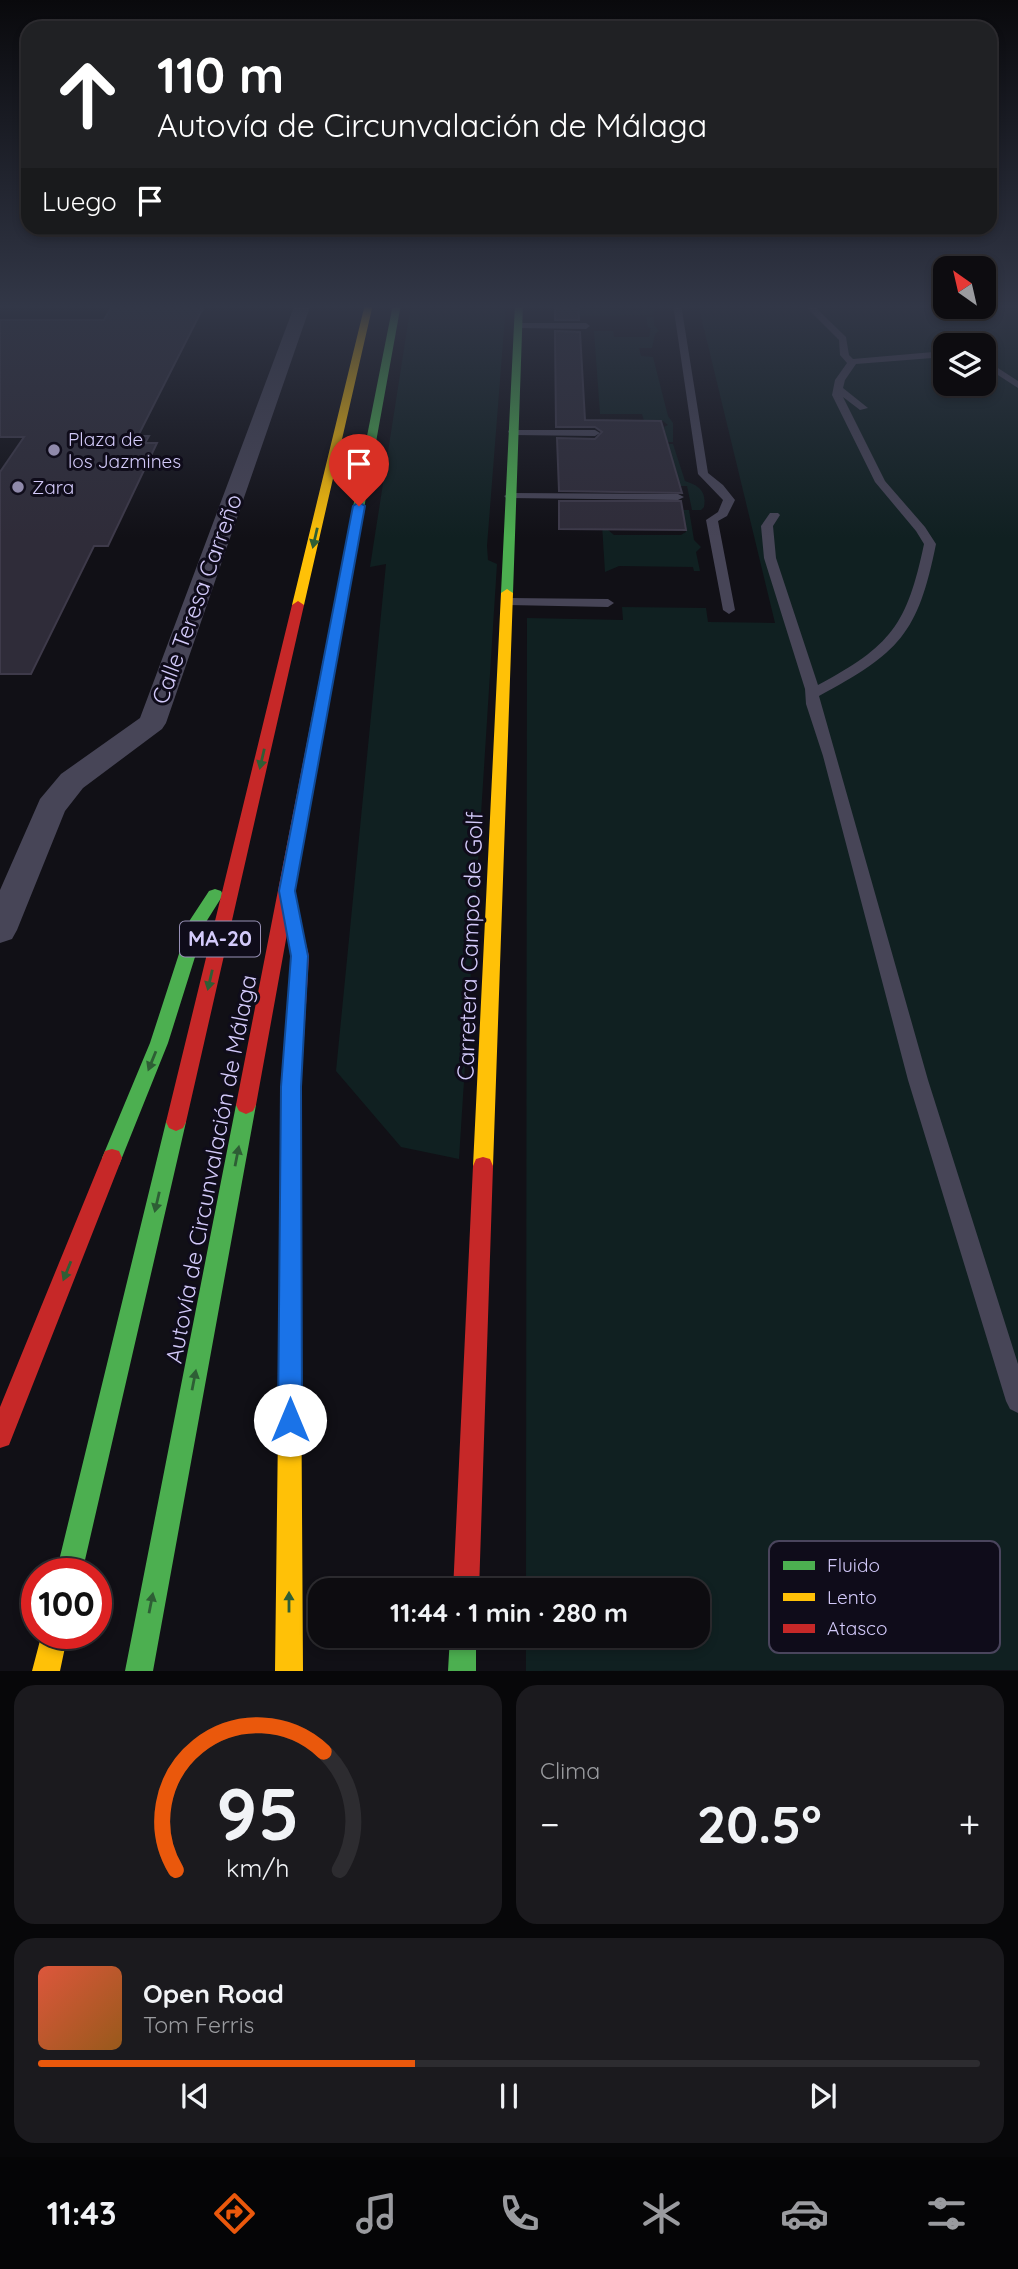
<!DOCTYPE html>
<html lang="es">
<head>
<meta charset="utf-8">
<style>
  body { margin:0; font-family:Quicksand,sans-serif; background:#1b1a1e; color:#f1f3f6; height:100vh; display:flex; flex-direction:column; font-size:26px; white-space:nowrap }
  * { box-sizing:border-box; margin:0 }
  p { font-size:23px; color:#9a9b9f }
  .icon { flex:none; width:38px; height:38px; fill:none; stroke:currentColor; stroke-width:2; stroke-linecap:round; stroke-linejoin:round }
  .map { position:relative; height:1671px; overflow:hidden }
  .panel { display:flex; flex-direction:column; gap:14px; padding:14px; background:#070709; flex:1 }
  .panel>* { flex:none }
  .banner { position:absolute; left:21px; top:21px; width:976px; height:214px; border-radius:21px; box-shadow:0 4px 10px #0003,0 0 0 2px #2d2c30; background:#202124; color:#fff; overflow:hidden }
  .needle { width:46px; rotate:326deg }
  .fabs { position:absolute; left:933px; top:256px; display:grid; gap:14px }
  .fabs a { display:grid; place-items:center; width:63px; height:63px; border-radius:14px; background:#0d0c10; box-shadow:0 4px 10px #0003,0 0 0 2px #2d2c30; font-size:35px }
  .speed { position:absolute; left:21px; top:1558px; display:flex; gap:14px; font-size:35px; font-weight:700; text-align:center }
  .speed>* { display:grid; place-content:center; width:91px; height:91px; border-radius:50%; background:#0d0c10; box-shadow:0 4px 10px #0003,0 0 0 2px #2d2c30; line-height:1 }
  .speed .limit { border:10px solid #d22; background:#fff; color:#111 }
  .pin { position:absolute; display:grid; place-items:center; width:60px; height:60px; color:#fff; margin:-72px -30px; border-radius:50% 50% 50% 0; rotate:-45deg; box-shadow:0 0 7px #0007 }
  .pin .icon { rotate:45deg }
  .me { position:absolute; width:77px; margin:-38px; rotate:0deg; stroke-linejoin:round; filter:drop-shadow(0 0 5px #0008) }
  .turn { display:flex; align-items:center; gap:24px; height:147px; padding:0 21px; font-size:32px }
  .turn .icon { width:91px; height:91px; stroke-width:2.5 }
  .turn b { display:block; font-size:49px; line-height:60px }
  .then { display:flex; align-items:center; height:66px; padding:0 21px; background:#0003; gap:14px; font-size:26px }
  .big { font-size:52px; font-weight:800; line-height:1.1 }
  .panel .widget { flex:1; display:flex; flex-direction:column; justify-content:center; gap:10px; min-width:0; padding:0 24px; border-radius:21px; background:#1b1a1e }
  .panel .dial { align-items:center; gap:0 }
  .dial svg { height:182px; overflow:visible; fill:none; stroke:#2d2c30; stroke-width:7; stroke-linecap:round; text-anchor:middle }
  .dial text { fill:#f1f3f6; stroke:none }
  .song { display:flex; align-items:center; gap:21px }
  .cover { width:84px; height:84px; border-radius:10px; background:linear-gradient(135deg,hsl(10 70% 55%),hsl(30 70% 35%)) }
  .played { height:7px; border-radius:4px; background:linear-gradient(90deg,#ea580c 40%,#2d2c30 40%) }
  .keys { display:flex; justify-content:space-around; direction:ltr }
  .heat { display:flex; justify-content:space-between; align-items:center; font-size:38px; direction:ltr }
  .panel .tiles { flex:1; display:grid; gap:14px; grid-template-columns:1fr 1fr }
  .widget:last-child { grid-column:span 2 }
  .trip { position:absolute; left:308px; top:1578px; width:402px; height:70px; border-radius:21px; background:#0d0c10; box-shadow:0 4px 10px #0003,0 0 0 2px #2d2c30; font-weight:800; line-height:70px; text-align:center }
  .tabs { display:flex; height:112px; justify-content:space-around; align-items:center; background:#050506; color:#9a9b9f }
  .tabs .icon { width:49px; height:49px }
  .tabs .active { color:#ea580c }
  .tabs b { font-size:32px; color:#f1f3f6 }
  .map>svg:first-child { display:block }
</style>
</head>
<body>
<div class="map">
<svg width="1018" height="1671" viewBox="0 0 1018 1671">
  <rect width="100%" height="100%" fill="#111016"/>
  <path fill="#102021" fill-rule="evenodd" d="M 411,304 L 506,304 L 487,546 L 488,560 L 497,564 L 459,1159 L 401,1147 L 336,1071 L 386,564 L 370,567 Z
    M 578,304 L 610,304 L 607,306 L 611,309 L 642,310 L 642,307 L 636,304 L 653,304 L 654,315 L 579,316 Z
    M 698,304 L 984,306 L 984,304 L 1018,304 L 1018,1670 L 526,1671 L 526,1636 L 698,1636 L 698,1591 L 526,1591 L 527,618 L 623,620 L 622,607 L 706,608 L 708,622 L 775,623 ZM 945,345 L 984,345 L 984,383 L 945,383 Z
    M 646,317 L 654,317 L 654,325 L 659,331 L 655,334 L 652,348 L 639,348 L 641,356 L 653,357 L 668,416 L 673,423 L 673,442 L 667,442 L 664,427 L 668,425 L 663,421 L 644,421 L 642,414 L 600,414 L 594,331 L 613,331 L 614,337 L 649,337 L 651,328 L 648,327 Z
    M 601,443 L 673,444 L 685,481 C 698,485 707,491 704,507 L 701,510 L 692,510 L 687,486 L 674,486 L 672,475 L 676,473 L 676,470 Z
    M 678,510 L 689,510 L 694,540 L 701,547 L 696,552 L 700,571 L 694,571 L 693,567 L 619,566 L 605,572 L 602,525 L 614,535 L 681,535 L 686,532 L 686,527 L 680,522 Z"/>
  <path fill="#2f2c39" stroke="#3e3a4a" stroke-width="2" d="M 113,304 L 205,304 L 138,436 L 149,436 L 145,443 L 157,443 L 108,546 L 94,546 L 31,674 L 0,674 L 0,472 L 24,437 L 0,437 L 0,320 L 104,320 Z
    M 555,304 L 578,304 L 579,320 L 555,320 Z
    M 555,331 L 580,332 L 585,420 L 661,421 L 682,493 L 559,491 L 557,438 L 595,439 L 602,432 L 595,427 L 556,427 Z
    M 559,501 L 681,501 L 686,530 L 559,529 Z"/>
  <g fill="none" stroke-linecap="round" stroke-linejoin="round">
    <path fill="#474557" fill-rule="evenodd" d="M 673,304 L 681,304 L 708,473 L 723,485 L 735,500 L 727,516 L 718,521 L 735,610 L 729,614 L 723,610 L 706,520 L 718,512 L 723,500 L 698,474 Z
      M 803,304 L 812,304 L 846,337 L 849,355 L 853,359 L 945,351 L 945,357 L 856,364 L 845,380 L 843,388 L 868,408 L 860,410 L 843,397 L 885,481 L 925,527 L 936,544 C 918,634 899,653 819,696 L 928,1080 L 1018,1364 L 1018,1413 L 1010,1409 L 1006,1401 L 908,1080 L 823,756 L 806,704 L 805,689 L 764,558 L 761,526 L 770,513 L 778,513 L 780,515 L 773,526 L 776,558 L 818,685 C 891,646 907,625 924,544 L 916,531 L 875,482 L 832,395 L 835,380 L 847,363 L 840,355 L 839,340 Z
      M 1012,304 L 1018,304 L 1018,308 Z
      M 515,323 L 586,323 L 590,326 L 586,329 L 518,328 L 515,327 Z
      M 984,359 L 1018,381 L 1018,388 L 984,366 Z
      M 509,430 L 595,430 L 600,433 L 595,436 L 513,435 L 508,432 Z
      M 510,493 L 678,494 L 684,497 L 678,500 L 506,498 L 504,496 Z
      M 508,598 L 608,599 L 614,603 L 608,607 L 504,605 L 502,602 Z"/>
    <path fill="#474557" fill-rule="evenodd" d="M 295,304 L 311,304 L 166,723 L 162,729 L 83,788 L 65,811 L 17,930 L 12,939 L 0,943 L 0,890 L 40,799 L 61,774 L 140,718 Z"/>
    <path fill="#4caf50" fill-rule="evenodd" d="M 393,304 L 401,304 L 355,558 L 349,562 L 343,558 Z
      M 515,304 L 523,304 L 513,593 L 507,597 L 501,593 Z
      M 215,889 L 221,891 L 223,895 L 206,922 L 168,1043 L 119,1165 L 112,1167 L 105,1165 L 102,1158 L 150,1043 L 190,920 L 209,891 Z
      M 246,1096 L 253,1099 L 256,1105 L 153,1671 L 125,1671 L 236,1105 L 239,1099 Z
      M 176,1113 L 183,1116 L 186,1122 L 82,1573 L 56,1573 L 166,1122 L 169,1116 Z
      M 450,1636 L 476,1636 L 476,1671 L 448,1671 Z"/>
    <path fill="#ffc107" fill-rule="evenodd" d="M 365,304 L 373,304 L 304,605 L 298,609 L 292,605 Z
      M 507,589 L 513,593 L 493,1166 L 490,1173 L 483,1175 L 476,1173 L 473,1166 L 501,593 Z
      M 290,1338 L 298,1341 L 301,1349 L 303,1671 L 275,1671 L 279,1349 L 282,1341 Z
      M 42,1633 L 68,1633 L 60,1671 L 32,1671 Z"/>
    <path fill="#c62828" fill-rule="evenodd" d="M 349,554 L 355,558 L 290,919 L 299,919 L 301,924 L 309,956 L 301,1087 L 301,1349 L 298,1357 L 290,1360 L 282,1357 L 279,1349 L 281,1087 L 291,956 L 287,934 L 256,1105 L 253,1111 L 246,1114 L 239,1111 L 236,1105 L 343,558 Z
      M 298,601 L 304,605 L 186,1122 L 183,1128 L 176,1131 L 169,1128 L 166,1122 L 292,605 Z
      M 112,1149 L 119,1151 L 122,1158 L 9,1445 L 0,1448 L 0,1407 L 102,1158 L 105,1151 Z
      M 483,1157 L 490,1159 L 493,1166 L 479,1591 L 453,1591 L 473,1166 L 476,1159 Z"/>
  </g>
  <defs><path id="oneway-solid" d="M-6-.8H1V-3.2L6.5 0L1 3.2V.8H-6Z" transform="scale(1.75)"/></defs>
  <g fill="#2e5e35">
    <use href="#oneway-solid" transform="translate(315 538) rotate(103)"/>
    <use href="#oneway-solid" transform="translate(262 759) rotate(103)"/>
    <use href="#oneway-solid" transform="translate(210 980) rotate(103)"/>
    <use href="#oneway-solid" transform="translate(152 1061) rotate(112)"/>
    <use href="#oneway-solid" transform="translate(237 1156) rotate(-79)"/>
    <use href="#oneway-solid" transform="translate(157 1202) rotate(103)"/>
    <use href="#oneway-solid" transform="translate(67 1271) rotate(112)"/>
    <use href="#oneway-solid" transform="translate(194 1380) rotate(-79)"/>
    <use href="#oneway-solid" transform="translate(289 1602) rotate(-90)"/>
    <use href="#oneway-solid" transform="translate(151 1603) rotate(-79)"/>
  </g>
  <linearGradient id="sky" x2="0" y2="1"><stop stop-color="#09090c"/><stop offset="0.57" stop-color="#323747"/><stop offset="1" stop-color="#323747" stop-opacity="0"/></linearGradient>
  <rect width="1018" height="538" fill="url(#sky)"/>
  <path fill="#1a73e8" stroke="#114b97" stroke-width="2" d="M 359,502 L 365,506 L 295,891 L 308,956 L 301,1087 L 302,1420 L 298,1429 L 290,1432 L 281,1429 L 278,1420 L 281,1087 L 291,956 L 279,891 L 353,506 Z"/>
  <g fill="#8f89aa" stroke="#0f0c1a" stroke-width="2.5">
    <circle cx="54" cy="450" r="7"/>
    <circle cx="18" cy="487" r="7"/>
  </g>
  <g text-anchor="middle" stroke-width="6" stroke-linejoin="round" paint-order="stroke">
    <g font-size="19" fill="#d3cafa" stroke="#0f0c1a" text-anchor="start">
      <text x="68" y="446">Plaza de<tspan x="68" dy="22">los Jazmines</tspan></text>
      <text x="32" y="494">Zara</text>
    </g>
    <rect fill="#0f0c1a" stroke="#9891b7" stroke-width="2" x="180" y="921.5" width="80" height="35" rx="5"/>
    <g font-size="21" font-weight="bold" fill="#d3cafa">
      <text x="220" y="946">MA-20</text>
    </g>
    <g font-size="23" fill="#d3cafa" stroke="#0f0c1a">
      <text transform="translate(197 599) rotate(-70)" y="8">Calle Teresa Carreño</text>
      <text transform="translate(470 946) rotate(-88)" y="8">Carretera Campo de Golf</text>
      <text transform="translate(211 1169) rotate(-79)" y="8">Autovía de Circunvalación de Málaga</text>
    </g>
  </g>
  <rect x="769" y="1541" width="231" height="112" rx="10" fill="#0f0c1a" stroke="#4a455d" stroke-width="2"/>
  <rect x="783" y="1561" width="32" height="9" fill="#4caf50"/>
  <rect x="783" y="1593" width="32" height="8" fill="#ffc107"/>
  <rect x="783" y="1624" width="32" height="9" fill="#c62828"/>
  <g font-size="19" fill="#d3cafa">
    <text x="827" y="1572">Fluido</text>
    <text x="827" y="1604">Lento</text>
    <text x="827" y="1635">Atasco</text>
  </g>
</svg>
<div class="fabs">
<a><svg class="needle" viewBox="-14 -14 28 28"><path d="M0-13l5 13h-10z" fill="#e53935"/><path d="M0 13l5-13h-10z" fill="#9a9b9f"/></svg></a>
<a><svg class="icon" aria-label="layers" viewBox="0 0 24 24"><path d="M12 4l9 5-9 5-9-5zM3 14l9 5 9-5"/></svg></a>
</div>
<div class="speed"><div class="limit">100</div></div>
<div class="pin" style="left:359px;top:506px;background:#d93025"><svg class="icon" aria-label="arrive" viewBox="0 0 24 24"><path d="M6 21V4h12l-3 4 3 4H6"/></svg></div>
<svg class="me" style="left:290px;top:1420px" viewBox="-20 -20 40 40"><circle r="19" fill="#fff"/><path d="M0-13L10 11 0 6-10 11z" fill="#1a73e8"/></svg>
<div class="trip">11:44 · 1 min · 280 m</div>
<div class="banner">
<div class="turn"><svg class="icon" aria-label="ahead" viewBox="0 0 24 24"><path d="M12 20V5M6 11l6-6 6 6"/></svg><div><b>110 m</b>Autovía de Circunvalación de Málaga</div></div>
<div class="then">Luego<svg class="icon" aria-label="arrive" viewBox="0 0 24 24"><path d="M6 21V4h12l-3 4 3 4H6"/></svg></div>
</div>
</div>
<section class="panel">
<div class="tiles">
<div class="widget dial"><svg viewBox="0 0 100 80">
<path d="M14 69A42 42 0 1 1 86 69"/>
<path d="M14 69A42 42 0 0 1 79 17" stroke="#ea580c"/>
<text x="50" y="56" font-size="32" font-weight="700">95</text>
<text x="50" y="72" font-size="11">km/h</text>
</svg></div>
<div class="widget"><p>Clima</p>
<div class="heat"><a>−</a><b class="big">20.5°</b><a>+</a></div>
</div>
<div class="widget">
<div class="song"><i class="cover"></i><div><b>Open Road</b><p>Tom Ferris</p></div></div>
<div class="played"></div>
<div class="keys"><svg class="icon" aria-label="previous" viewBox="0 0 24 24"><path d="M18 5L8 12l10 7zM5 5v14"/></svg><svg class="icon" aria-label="pause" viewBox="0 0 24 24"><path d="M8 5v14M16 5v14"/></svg><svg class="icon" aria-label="next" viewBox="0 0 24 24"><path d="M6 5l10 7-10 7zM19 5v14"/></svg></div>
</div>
</div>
</section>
<nav class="tabs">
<b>11:43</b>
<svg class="icon active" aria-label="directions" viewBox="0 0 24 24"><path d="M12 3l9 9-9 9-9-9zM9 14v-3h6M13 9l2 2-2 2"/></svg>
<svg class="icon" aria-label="music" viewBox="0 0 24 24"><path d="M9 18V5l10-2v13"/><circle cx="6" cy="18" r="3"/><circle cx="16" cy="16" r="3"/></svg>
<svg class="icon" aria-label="phone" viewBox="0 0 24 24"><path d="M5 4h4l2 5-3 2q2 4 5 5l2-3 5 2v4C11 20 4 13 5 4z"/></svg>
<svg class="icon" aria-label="climate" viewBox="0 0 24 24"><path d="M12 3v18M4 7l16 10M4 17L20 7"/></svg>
<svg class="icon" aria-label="car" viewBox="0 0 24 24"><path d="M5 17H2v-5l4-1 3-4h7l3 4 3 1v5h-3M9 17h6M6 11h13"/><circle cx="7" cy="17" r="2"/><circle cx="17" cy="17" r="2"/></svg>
<svg class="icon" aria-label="filters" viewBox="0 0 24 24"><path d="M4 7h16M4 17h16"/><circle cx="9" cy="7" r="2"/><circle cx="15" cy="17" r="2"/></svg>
</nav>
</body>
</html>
